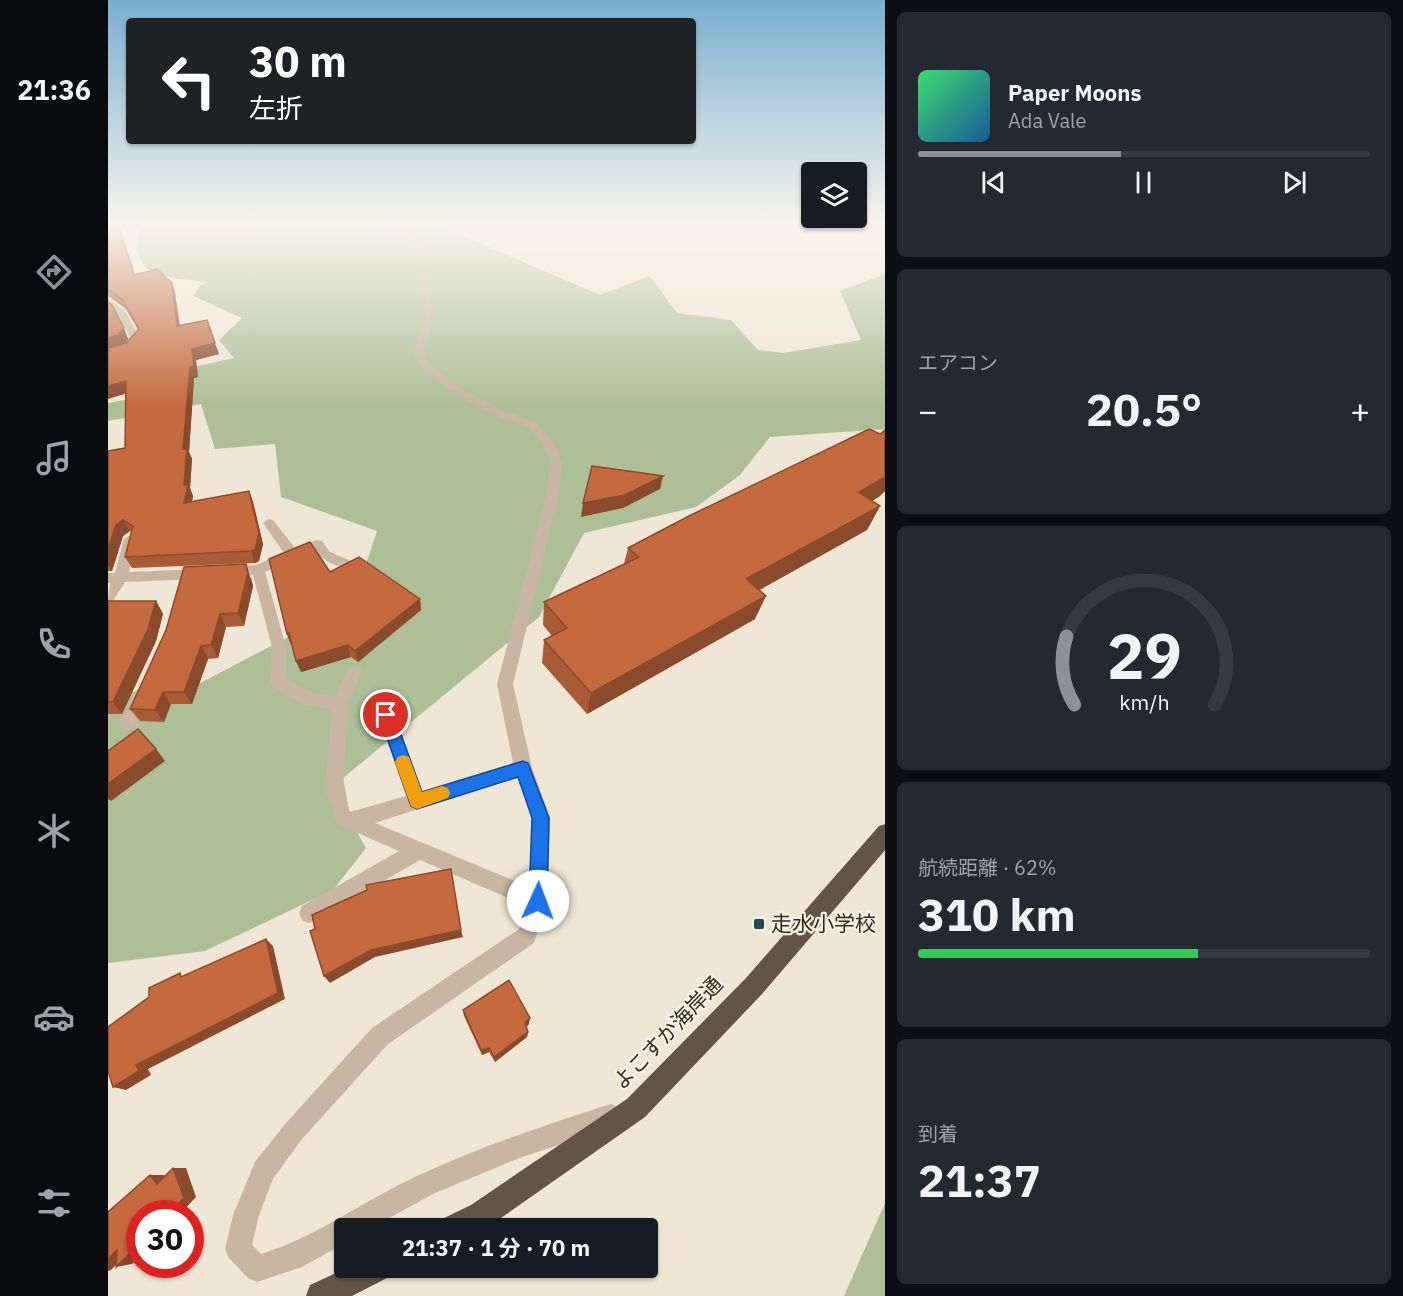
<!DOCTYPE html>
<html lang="ja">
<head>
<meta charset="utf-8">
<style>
  body { margin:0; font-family:"IBM Plex Sans","Noto Sans JP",sans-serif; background:#242831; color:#f1f3f6; height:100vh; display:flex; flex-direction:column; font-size:22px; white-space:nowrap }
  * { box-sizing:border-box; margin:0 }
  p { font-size:20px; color:#9ea1a6 }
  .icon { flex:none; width:33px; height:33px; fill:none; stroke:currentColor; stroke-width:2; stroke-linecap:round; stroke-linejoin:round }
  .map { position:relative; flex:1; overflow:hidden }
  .drawer { display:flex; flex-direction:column; gap:12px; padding:12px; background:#0d0f14; width:518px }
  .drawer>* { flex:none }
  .top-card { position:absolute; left:18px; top:18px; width:570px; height:126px; border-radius:6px; box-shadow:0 2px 4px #0004; background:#202124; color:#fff; overflow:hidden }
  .fabs { position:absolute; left:693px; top:162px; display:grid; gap:12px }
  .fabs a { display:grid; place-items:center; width:66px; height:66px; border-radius:6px; background:#171b24; box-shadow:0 2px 4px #0004; font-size:30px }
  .speed { position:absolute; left:18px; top:1200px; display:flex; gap:12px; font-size:30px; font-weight:700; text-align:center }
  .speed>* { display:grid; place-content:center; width:78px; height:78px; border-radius:50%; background:#171b24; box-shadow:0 2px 4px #0004; line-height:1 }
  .speed .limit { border:9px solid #d22; background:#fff; color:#111 }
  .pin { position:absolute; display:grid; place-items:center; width:51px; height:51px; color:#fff; margin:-26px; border:3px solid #fff; border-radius:50%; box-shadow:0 2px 6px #0007 }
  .me { position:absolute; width:66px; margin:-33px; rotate:2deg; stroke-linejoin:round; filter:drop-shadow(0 0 4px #0008) }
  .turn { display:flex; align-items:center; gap:21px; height:126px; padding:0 24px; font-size:27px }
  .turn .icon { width:78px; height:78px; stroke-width:2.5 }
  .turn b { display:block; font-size:42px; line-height:51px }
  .big { font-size:45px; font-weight:700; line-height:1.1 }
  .drawer .widget { flex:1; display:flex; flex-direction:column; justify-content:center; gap:9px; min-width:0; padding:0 21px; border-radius:9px; background:#242831 }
  .drawer .dial { align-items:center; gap:0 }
  .dial svg { height:156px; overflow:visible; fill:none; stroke:#363941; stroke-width:7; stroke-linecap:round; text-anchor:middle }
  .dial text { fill:#f1f3f6; stroke:none }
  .song { display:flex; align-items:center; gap:18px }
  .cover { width:72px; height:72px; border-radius:9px; background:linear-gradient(135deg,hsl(140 70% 55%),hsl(210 70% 35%)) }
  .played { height:6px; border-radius:3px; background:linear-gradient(90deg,#8c9099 45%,#363941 45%) }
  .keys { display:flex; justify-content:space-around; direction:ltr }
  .heat { display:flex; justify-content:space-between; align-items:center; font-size:33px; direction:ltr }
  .charge { height:9px; border-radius:4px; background:linear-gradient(90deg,#34c759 62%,#363941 0) }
  .trip { position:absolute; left:226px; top:1218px; width:324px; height:60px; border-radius:6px; background:#171b24; box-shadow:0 2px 4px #0004; font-weight:700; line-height:60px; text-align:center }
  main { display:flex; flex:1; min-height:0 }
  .menu { display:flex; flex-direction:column; width:108px; justify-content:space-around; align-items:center; background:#090b0e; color:#9ea1a6 }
  .menu .icon { width:42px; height:42px }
  .menu .selected { color:#8c9099 }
  .menu b { font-size:27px; color:#f1f3f6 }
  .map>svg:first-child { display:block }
</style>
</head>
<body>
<main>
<nav class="menu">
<b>21:36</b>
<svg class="icon selected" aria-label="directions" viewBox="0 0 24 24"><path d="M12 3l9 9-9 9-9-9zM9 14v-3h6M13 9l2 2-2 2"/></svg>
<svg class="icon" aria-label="music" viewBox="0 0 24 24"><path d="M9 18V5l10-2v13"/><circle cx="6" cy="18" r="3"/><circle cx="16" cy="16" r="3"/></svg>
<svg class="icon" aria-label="phone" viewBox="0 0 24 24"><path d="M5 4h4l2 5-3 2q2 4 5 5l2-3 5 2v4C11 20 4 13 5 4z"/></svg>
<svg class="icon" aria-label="climate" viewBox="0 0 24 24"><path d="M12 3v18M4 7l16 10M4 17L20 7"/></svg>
<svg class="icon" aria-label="car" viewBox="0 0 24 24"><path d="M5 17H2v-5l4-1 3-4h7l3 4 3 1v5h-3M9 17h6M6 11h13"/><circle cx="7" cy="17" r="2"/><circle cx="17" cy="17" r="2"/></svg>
<svg class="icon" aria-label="filters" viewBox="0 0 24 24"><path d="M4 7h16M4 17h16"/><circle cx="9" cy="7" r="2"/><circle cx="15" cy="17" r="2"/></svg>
</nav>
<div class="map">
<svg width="778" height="1296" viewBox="0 0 778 1296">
  <rect width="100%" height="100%" fill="#f0e6d6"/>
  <path fill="#aebf97" d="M 0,224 L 347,224 L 341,230 L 492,295 L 542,276 L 569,313 L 623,320 L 650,350 L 675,353 L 753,340 L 732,291 L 777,274 L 777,429 L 662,437 L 632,475 L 588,507 L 476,533 L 431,617 L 235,778 L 243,822 L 258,848 L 225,890 L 97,951 L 0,963 L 0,693 L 81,689 L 245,603 L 269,531 L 173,497 L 167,444 L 107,449 L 93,404 L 0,421 L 0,403 L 69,390 L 67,371 L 126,358 L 111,340 L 134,318 L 85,296 L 92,286 L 101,282 C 65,277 20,281 31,230 L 0,226 Z
    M 777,1203 L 777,1296 L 736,1296 Z"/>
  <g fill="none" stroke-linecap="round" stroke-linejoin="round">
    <path fill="#c8b6a2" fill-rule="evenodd" d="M 269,224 L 279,224 L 297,230 L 311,239 L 320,255 L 319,292 L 327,313 L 315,352 L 321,364 L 347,385 L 398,412 L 427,422 L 446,442 L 454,462 L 450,497 L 405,684 L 424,768 L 442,817 L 440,901 L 426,943 L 280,1044 L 194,1139 L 165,1179 L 151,1215 L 144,1245 L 153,1254 C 209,1237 256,1200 309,1176 C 372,1147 437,1125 503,1104 L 511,1108 L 515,1116 L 511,1124 L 503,1128 L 411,1158 L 325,1194 L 263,1228 L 237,1228 L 237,1243 L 194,1267 L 149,1282 L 140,1278 L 121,1258 L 117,1249 L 125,1215 L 147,1162 L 178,1123 L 264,1028 L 411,929 L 419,906 L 312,860 L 208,920 L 201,923 L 194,920 L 191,913 L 194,906 L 291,851 L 229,824 L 217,788 L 224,709 L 195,704 L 164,686 L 162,682 L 164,647 L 145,575 L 122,577 L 115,572 L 122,567 L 148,565 L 176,553 L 155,523 L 161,519 L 165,520 L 187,548 L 209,540 L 214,541 L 222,552 L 246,562 L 248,565 L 241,570 C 228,566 214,561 207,550 L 157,572 L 178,647 L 178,679 L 204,693 L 227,697 L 241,667 L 246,665 L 251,667 L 254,671 L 240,704 L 235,788 L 242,812 L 298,796 L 270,715 L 272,710 L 278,708 L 284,710 L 286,715 L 314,791 L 405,763 L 389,684 L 438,497 L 442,462 L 435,443 L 419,426 L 390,416 L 339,389 L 314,368 L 305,352 L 319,313 L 311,292 L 312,255 L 305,242 L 291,234 ZM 410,777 L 424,817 L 421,887 L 267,823 Z
      M 0,298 L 17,311 L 33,339 L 22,352 L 0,358 L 0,352 L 16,348 L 23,339 L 10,314 L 0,305 Z
      M 22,535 L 28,539 L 21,572 L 92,569 L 99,574 L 92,579 L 17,582 L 5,601 L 0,602 L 2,583 L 0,583 L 0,573 L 7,573 L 16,539 Z
      M 33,689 L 39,691 L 41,696 L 26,728 L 20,730 L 14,728 L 12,723 L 27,691 Z"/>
    <path fill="#645448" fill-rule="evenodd" d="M 778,824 L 778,849 L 654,994 L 537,1117 L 383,1225 L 376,1228 L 332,1228 L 336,1218 L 363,1205 L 519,1099 L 638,978 L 771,826 Z
      M 239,1268 L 284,1268 L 279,1278 L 244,1296 L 198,1296 L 202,1285 Z"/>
  </g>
  <path fill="#a95b36" d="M 0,224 L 11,224 L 27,275 L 64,283 L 67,293 L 72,326 L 111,354 L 88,360 L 90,377 L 86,378 L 81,452 L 84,459 L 82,488 L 85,496 L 84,502 L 141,491 L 145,502 L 155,544 L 151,561 L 147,563 L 24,568 L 17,557 L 23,532 L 22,531 L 15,536 L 4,571 L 0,571 L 0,451 L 17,448 L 18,394 L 0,302 L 20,339 L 16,344 L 30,330 L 18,309 L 0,296 Z
    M 686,224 L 753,224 L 697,231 Z
    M 772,434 L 772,496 L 764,501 L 772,506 L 759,530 L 651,590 L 647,619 L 479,714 L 434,663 L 436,640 L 444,636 L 435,625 L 436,602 L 516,564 L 520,548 Z
    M 222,572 L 312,599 L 313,610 L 250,662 L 243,657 L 193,672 L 188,661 L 184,645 L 183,645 L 179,634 Z
    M 143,577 L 145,586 L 136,626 L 118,627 L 110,658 L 100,659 L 84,704 L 63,704 L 56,722 L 32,721 L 22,709 Z
    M 0,601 L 48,601 L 55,614 L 48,641 L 14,714 L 0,714 Z
    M 355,1010 L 421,1024 L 418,1027 L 420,1032 L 419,1037 L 387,1062 L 381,1052 L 374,1055 L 356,1016 Z"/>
  <path fill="#8a4a2c" d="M 10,224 L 11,224 L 30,285 L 26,275 Z
    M 699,224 L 753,224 L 697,231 Z
    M 64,283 L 67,293 L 73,337 L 69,326 Z
    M 16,328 L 20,339 L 15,346 L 0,350 L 0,338 Z
    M 107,343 L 111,354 L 88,360 L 90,377 L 86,378 L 81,452 L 84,459 L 82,488 L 85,496 L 81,515 L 76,503 L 75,449 L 84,349 Z
    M 18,381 L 23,392 L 0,399 L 0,386 Z
    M 555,476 L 552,489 L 515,508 L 473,517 L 475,503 Z
    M 777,477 L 777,491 L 772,496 L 739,516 L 751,492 Z
    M 141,491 L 145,502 L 155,544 L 151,561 L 147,563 L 143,551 Z
    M 772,506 L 759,530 L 628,603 L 638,579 Z
    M 15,520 L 22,531 L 15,536 L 4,571 L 0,565 L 0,549 L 8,525 Z
    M 138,564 L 145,586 L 136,626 L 130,613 Z
    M 658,596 L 647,619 L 479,714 L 483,693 Z
    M 312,599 L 313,610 L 250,662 L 247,651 Z
    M 48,601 L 55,614 L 48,641 L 14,714 L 5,702 Z
    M 112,614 L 118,627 L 110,658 L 103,645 Z
    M 181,633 L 185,645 L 183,645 L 179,634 Z
    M 240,645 L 243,657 L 193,672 L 188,661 Z
    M 93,646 L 100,659 L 84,704 L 76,692 Z
    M 55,692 L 63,704 L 56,722 L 47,710 Z
    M 48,749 L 57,761 L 3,801 L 0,799 L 0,784 Z
    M 353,930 L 355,937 L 267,957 L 222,983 L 216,976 L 263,950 Z
    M 158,939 L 165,946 L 177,999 L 40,1069 L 43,1075 L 18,1090 L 5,1087 Z
    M 422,1018 L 421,1024 L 416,1029 L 417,1023 Z
    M 420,1032 L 419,1037 L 387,1062 L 386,1057 Z
    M 381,1048 L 381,1052 L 374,1055 L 373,1050 Z
    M 65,1168 L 78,1168 L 88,1197 L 72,1214 L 60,1214 Z
    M 42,1175 L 56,1175 L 63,1183 L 49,1184 Z
    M 32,1243 L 32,1256 L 24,1264 L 8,1267 Z
    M 25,1247 L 3,1270 L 0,1271 L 0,1259 L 9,1250 Z"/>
  <path fill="#c56a3f" stroke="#8a4a2c" stroke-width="1.5" d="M 0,224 L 10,224 L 26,275 L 49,269 L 64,283 L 69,326 L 99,320 L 107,343 L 84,349 L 86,366 L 82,367 L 75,449 L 79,448 L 76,485 L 80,485 L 76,503 L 141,491 L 151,533 L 147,550 L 143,551 L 17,557 L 25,526 L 15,520 L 8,525 L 0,549 L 0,451 L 17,448 L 18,381 L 0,386 L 0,348 L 18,343 L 31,329 L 14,299 L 0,289 Z
    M 0,302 L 4,305 L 16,328 L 10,335 L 0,338 Z
    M 761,429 L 772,434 L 777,430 L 777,477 L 751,492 L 772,506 L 638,579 L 658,596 L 483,693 L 436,640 L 459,628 L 436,602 L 531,557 L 520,548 L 581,516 Z
    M 484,466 L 555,476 L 517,495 L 475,503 Z
    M 202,542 L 222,572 L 251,557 L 312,599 L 247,651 L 240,645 L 188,661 L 181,633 L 179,634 L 161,559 Z
    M 138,564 L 140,573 L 130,613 L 112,614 L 103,645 L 93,646 L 76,692 L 55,692 L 47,710 L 22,709 L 58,630 L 76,567 Z
    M 0,601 L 48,601 L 40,629 L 5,702 L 0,702 Z
    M 30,729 L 48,749 L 0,784 L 0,751 Z
    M 343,869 L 353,930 L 263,950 L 216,976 L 202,931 L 207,929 L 204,915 L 259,890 L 258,885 Z
    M 158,939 L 170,993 L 28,1065 L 31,1071 L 5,1087 L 0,1071 L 0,1027 L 41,997 L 41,988 L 72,973 L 73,977 Z
    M 401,980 L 422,1018 L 417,1023 L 420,1032 L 386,1057 L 381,1048 L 373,1050 L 355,1010 Z
    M 65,1168 L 76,1198 L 60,1214 L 32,1214 L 32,1243 L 8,1267 L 9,1250 L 0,1259 L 0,1212 L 42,1175 L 49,1184 Z"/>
  <linearGradient id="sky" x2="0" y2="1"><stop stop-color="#7aaed0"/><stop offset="0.55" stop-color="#f8f4ed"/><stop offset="1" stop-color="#f8f4ed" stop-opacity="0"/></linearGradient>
  <rect width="778" height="406" fill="url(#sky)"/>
  <path fill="#1a73e8" stroke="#114b97" stroke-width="1.5" d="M 278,709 L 284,711 L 286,715 L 314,792 L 415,761 L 420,763 L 441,818 L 439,901 L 437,907 L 430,910 L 424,907 L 421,901 L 424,818 L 410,777 L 309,809 L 303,806 L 271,715 L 273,711 Z"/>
  <path fill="#f59e0b" d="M 295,755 L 301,757 L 314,792 L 334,786 L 340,788 L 342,793 L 340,798 L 309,809 L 303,806 L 287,762 L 290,757 Z"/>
  <rect fill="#1b4b53" stroke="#f8f0e2" stroke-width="2" x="645" y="918" width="12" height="12" rx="3"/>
  <g text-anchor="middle" stroke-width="4.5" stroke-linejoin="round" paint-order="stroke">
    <g font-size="21" fill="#322a25" stroke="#f8f0e2" text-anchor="start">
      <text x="663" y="931">走水小学校</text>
    </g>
    <g font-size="21" fill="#322a25" stroke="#f8f0e2">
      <text transform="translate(560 1033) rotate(-46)" y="7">よこすか海岸通</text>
    </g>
  </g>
</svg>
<div class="fabs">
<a><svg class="icon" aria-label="layers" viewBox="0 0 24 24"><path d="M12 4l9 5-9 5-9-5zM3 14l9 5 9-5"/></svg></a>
</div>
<div class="speed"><div class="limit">30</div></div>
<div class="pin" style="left:278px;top:715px;background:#d93025"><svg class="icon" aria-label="arrive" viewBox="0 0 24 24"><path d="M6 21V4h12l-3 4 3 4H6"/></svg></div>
<svg class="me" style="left:430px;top:901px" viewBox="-20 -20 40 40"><circle r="19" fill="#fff"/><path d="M0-13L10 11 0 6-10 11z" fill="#1a73e8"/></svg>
<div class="trip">21:37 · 1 分 · 70 m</div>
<div class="top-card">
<div class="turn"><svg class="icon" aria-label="left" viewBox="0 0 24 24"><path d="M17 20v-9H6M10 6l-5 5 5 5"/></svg><div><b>30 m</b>左折</div></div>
</div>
</div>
<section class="drawer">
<div class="widget">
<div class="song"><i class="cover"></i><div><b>Paper Moons</b><p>Ada Vale</p></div></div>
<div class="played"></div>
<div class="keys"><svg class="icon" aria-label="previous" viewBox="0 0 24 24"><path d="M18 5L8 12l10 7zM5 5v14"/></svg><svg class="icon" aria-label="pause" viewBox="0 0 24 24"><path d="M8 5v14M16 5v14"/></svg><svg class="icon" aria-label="next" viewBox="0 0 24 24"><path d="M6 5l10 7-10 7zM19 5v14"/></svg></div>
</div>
<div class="widget"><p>エアコン</p>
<div class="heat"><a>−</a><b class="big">20.5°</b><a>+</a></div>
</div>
<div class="widget dial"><svg viewBox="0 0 100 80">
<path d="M14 69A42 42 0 1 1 86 69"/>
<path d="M14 69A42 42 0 0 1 10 34" stroke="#8c9099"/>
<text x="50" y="56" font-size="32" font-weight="700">29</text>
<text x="50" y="72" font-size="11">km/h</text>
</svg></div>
<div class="widget"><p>航続距離 · 62%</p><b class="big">310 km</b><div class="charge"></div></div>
<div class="widget"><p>到着</p><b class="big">21:37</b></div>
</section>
</main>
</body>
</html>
